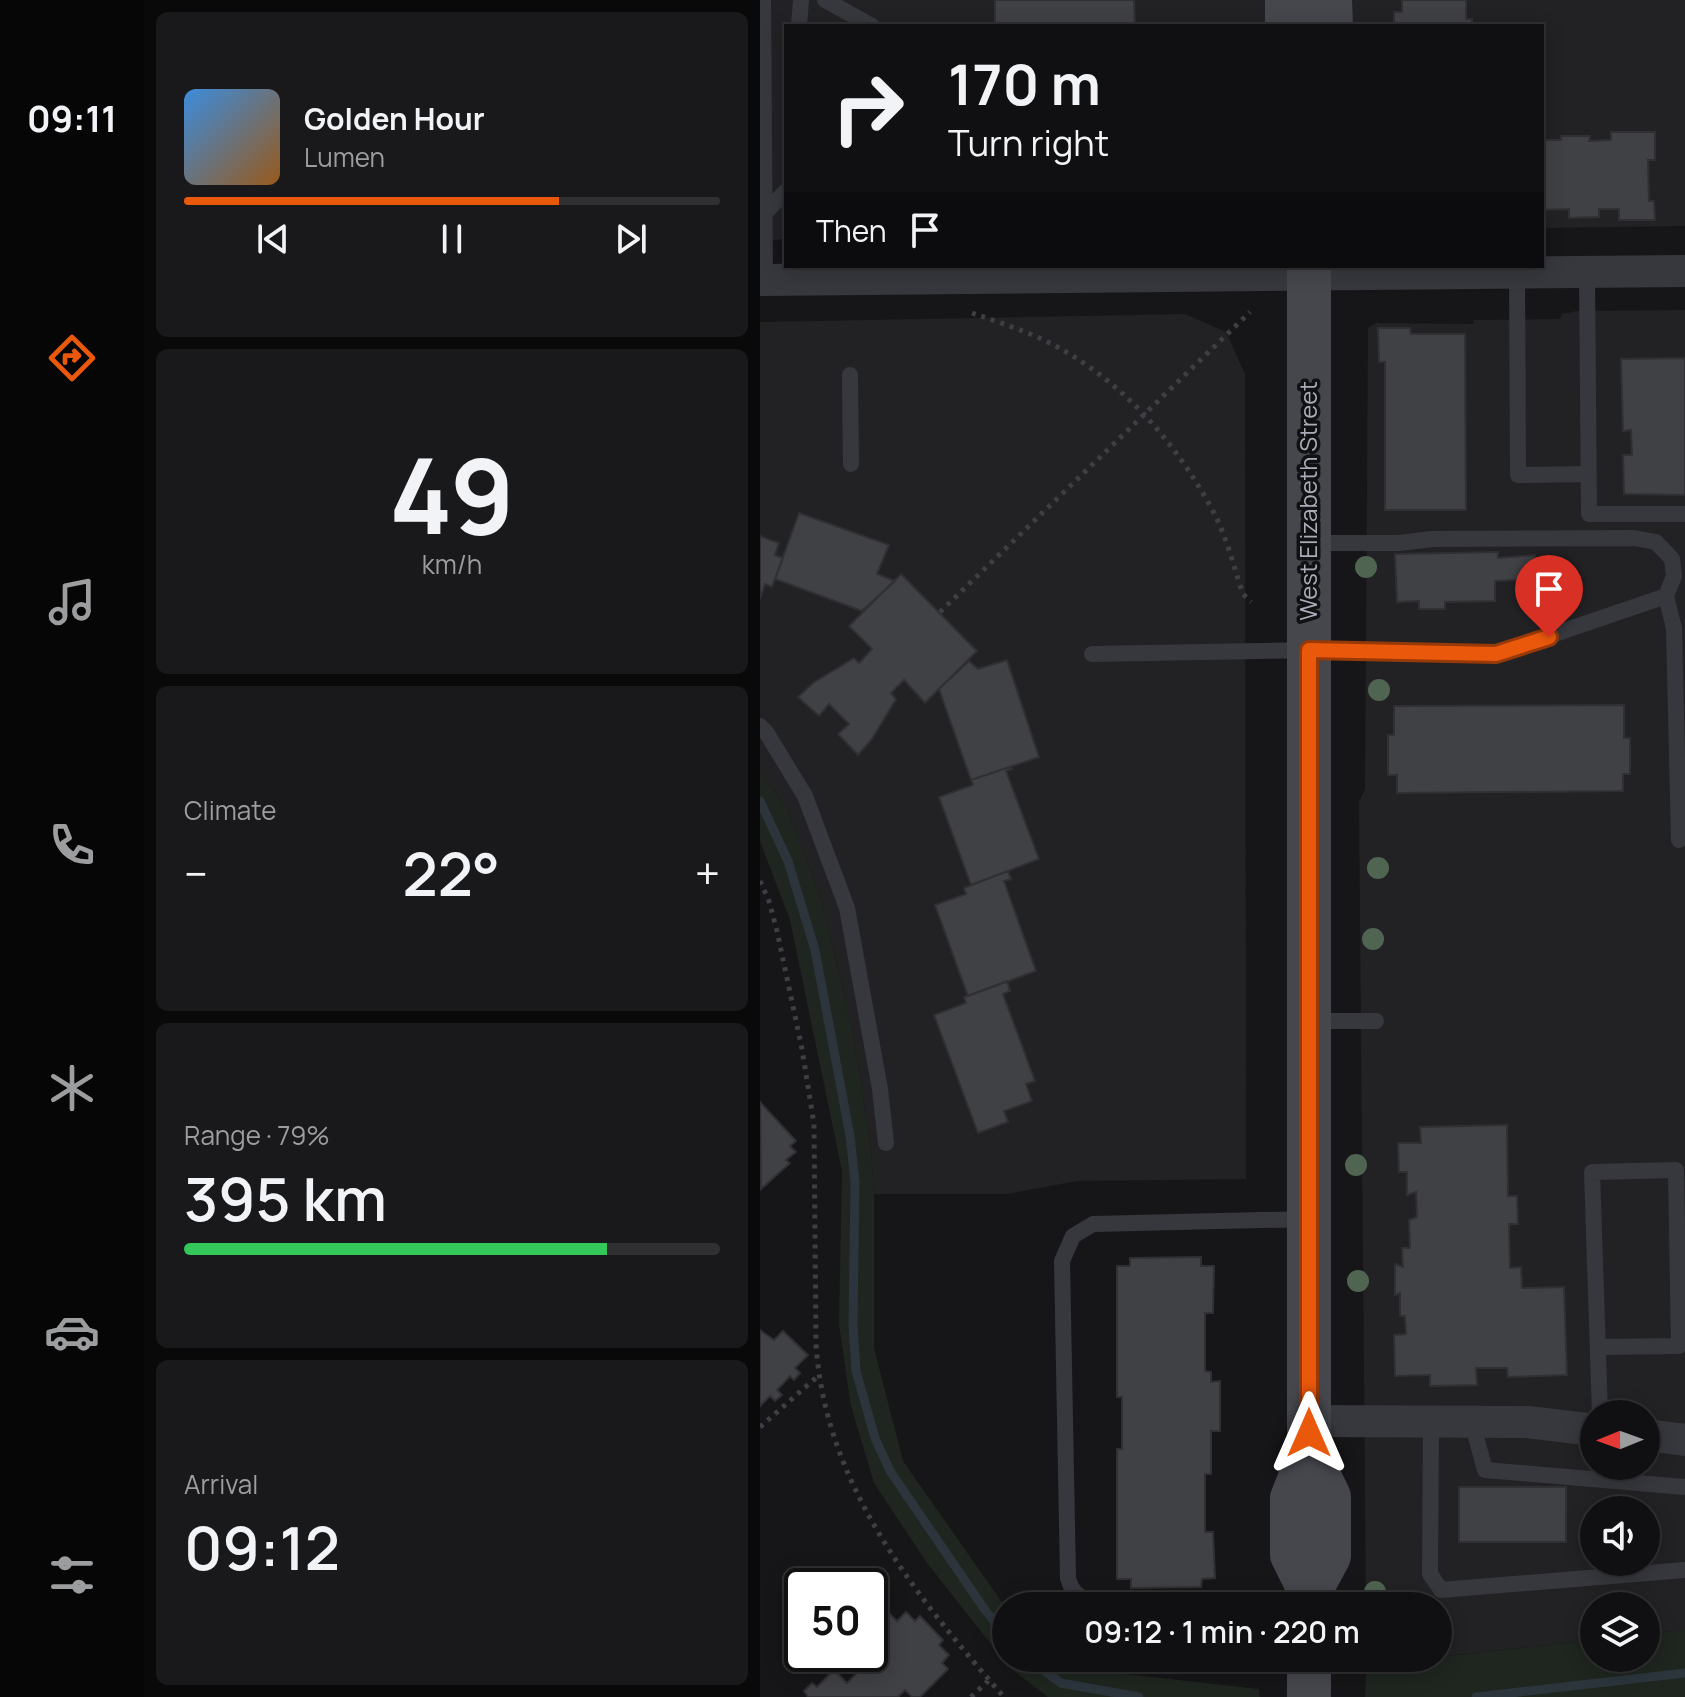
<!DOCTYPE html>
<html lang="en">
<head>
<meta charset="utf-8">
<style>
  body { margin:0; font-family:Manrope,sans-serif; background:#19191b; color:#f1f3f6; height:100vh; display:flex; flex-direction:column; font-size:30px; white-space:nowrap }
  * { box-sizing:border-box; margin:0 }
  p { font-size:26px; color:#9c9d9f }
  .icon { flex:none; width:44px; height:44px; fill:none; stroke:currentColor; stroke-width:2; stroke-linecap:round; stroke-linejoin:round }
  .map { position:relative; flex:1; overflow:hidden }
  .side { display:flex; flex-direction:column; gap:12px; padding:12px; background:#09090a; width:616px }
  .side>* { flex:none }
  .banner { position:absolute; left:24px; top:24px; width:760px; height:244px; border-radius:0px; box-shadow:0 4px 20px #0003,0 0 0 2px #303032; background:#101012; color:#f1f3f6; overflow:hidden }
  .needle { width:52px; rotate:269deg }
  .controls { position:absolute; left:820px; top:1400px; display:grid; gap:16px }
  .controls a { display:grid; place-items:center; width:80px; height:80px; border-radius:50%; background:#101012; box-shadow:0 4px 20px #0003,0 0 0 2px #303032; font-size:40px }
  .speed { position:absolute; left:24px; top:1568px; display:flex; gap:16px; font-size:40px; font-weight:700; text-align:center }
  .speed>* { display:grid; place-content:center; width:104px; height:104px; border-radius:50%; background:#101012; box-shadow:0 4px 20px #0003,0 0 0 2px #303032; line-height:1 }
  .speed .limit { border:4px solid #111; border-radius:12px; background:#fff; color:#111 }
  .pin { position:absolute; display:grid; place-items:center; width:68px; height:68px; color:#fff; margin:-82px -34px; border-radius:50% 50% 50% 0; rotate:-45deg; box-shadow:0 0 8px #0007 }
  .pin .icon { rotate:45deg }
  .me { position:absolute; width:88px; margin:-44px; rotate:0deg; stroke-linejoin:round; filter:drop-shadow(0 0 6px #0008) }
  .turn { display:flex; align-items:center; gap:28px; height:168px; padding:0 32px; font-size:36px }
  .turn .icon { width:104px; height:104px; stroke-width:2.5 }
  .turn b { display:block; font-size:56px; line-height:68px }
  .then { display:flex; align-items:center; height:76px; padding:0 32px; background:#0003; gap:16px; font-size:30px }
  .big { font-size:60px; font-weight:600; line-height:1.1 }
  .side .tile { flex:1; display:flex; flex-direction:column; justify-content:center; gap:12px; min-width:0; padding:0 28px; border-radius:12px; background:#19191b }
  .side .dial { align-items:center; gap:0 }
  .dial b { font-size:104px; line-height:1 }
  .song { display:flex; align-items:center; gap:24px }
  .cover { width:96px; height:96px; border-radius:12px; background:linear-gradient(135deg,hsl(210 70% 55%),hsl(30 70% 35%)) }
  .played { height:8px; border-radius:4px; background:linear-gradient(90deg,#ea580c 70%,#303032 70%) }
  .keys { display:flex; justify-content:space-around; direction:ltr }
  .heat { display:flex; justify-content:space-between; align-items:center; font-size:44px; direction:ltr }
  .charge { height:12px; border-radius:6px; background:linear-gradient(90deg,#34c759 79%,#303032 0) }
  .trip { position:absolute; left:232px; top:1592px; width:460px; height:80px; border-radius:40px; background:#101012; box-shadow:0 4px 20px #0003,0 0 0 2px #303032; font-weight:600; line-height:80px; text-align:center }
  main { display:flex; flex:1; min-height:0 }
  .menu { display:flex; flex-direction:column; width:144px; justify-content:space-around; align-items:center; background:#060607; color:#9c9d9f }
  .menu .icon { width:56px; height:56px }
  .menu .current { color:#ea580c }
  .menu b { font-size:36px; color:#f1f3f6 }
  .map>svg:first-child { display:block }
</style>
</head>
<body>
<main>
<nav class="menu">
<b>09:11</b>
<svg class="icon current" aria-label="directions" viewBox="0 0 24 24"><path d="M12 3l9 9-9 9-9-9zM9 14v-3h6M13 9l2 2-2 2"/></svg>
<svg class="icon" aria-label="music" viewBox="0 0 24 24"><path d="M9 18V5l10-2v13"/><circle cx="6" cy="18" r="3"/><circle cx="16" cy="16" r="3"/></svg>
<svg class="icon" aria-label="phone" viewBox="0 0 24 24"><path d="M5 4h4l2 5-3 2q2 4 5 5l2-3 5 2v4C11 20 4 13 5 4z"/></svg>
<svg class="icon" aria-label="climate" viewBox="0 0 24 24"><path d="M12 3v18M4 7l16 10M4 17L20 7"/></svg>
<svg class="icon" aria-label="car" viewBox="0 0 24 24"><path d="M5 17H2v-5l4-1 3-4h7l3 4 3 1v5h-3M9 17h6M6 11h13"/><circle cx="7" cy="17" r="2"/><circle cx="17" cy="17" r="2"/></svg>
<svg class="icon" aria-label="filters" viewBox="0 0 24 24"><path d="M4 7h16M4 17h16"/><circle cx="9" cy="7" r="2"/><circle cx="15" cy="17" r="2"/></svg>
</nav>
<section class="side">
<div class="tile">
<div class="song"><i class="cover"></i><div><b>Golden Hour</b><p>Lumen</p></div></div>
<div class="played"></div>
<div class="keys"><svg class="icon" aria-label="previous" viewBox="0 0 24 24"><path d="M18 5L8 12l10 7zM5 5v14"/></svg><svg class="icon" aria-label="pause" viewBox="0 0 24 24"><path d="M8 5v14M16 5v14"/></svg><svg class="icon" aria-label="next" viewBox="0 0 24 24"><path d="M6 5l10 7-10 7zM19 5v14"/></svg></div>
</div>
<div class="tile dial"><b>49</b><p>km/h</p></div>
<div class="tile"><p>Climate</p>
<div class="heat"><a>−</a><b class="big">22°</b><a>+</a></div>
</div>
<div class="tile"><p>Range · 79%</p><b class="big">395 km</b><div class="charge"></div></div>
<div class="tile"><p>Arrival</p><b class="big">09:12</b></div>
</section>
<div class="map">
<svg width="925" height="1697" viewBox="0 0 925 1697">
  <rect width="100%" height="100%" fill="#161618"/>
  <path fill="#222225" fill-rule="evenodd" d="M 9,0 L 925,0 L 925,226 L 782,228 L 782,26 L 26,26 L 26,239 L 10,240 Z
    M 925,310 L 925,1630 L 886,1634 L 886,1606 L 834,1606 L 834,1640 L 678,1657 L 678,1606 L 606,1606 L 599,802 L 605,789 L 608,328 L 616,323 L 714,324 L 713,320 L 800,319 L 802,314 L 817,311 ZM 834,1414 L 886,1414 L 886,1466 L 834,1466 ZM 834,1510 L 886,1510 L 886,1562 L 834,1562 Z
    M 425,314 L 466,332 L 485,374 L 486,1179 L 317,1181 L 247,1194 L 114,1194 L 111,1150 L 93,1033 L 62,901 L 28,811 L 0,770 L 0,322 Z"/>
  <path fill="#1e261f" d="M 0,770 L 28,811 L 62,901 L 93,1033 L 111,1150 L 114,1194 L 114,1348 L 143,1461 L 246,1608 L 246,1658 L 293,1658 L 338,1671 L 499,1689 L 500,1697 L 288,1697 L 249,1667 L 167,1563 L 114,1483 L 91,1406 L 79,1325 L 82,1171 L 30,920 L 0,841 Z
    M 925,1630 L 925,1697 L 605,1697 L 607,1665 L 834,1640 L 834,1658 L 886,1658 L 886,1634 Z"/>
  <g fill="none" stroke-linecap="round" stroke-linejoin="round">
    <path stroke="#2c353c" stroke-width="9" d="M 0,801 L 28,861 L 55,950 L 90,1136 L 95,1182 L 93,1325 L 96,1371 L 115,1438 L 130,1471 L 225,1610 L 246,1636
      M 267,1658 L 301,1683 L 379,1697
      M 716,1697 L 925,1673"/>
  </g>
  <path fill="#404145" stroke="#303034" stroke-width="2" d="M 235,0 L 374,0 L 375,25 L 235,26 Z
    M 642,0 L 706,0 L 706,19 L 712,19 L 712,26 L 634,26 L 634,12 L 642,12 Z
    M 851,132 L 895,132 L 895,160 L 888,160 L 889,201 L 894,201 L 895,220 L 859,220 L 859,209 L 839,209 L 839,217 L 809,218 L 809,209 L 782,210 L 782,140 L 801,140 L 801,136 L 830,136 L 829,141 L 851,140 Z
    M 618,328 L 650,328 L 651,334 L 705,334 L 706,510 L 625,510 L 625,362 L 619,362 Z
    M 925,358 L 925,495 L 864,494 L 863,455 L 872,455 L 871,430 L 863,431 L 861,359 Z
    M 39,513 L 129,545 L 117,574 L 135,581 L 102,611 L 15,579 Z
    M 0,536 L 19,543 L 15,555 L 23,558 L 12,587 L 5,584 L 0,599 Z
    M 738,552 L 738,558 L 775,555 L 775,597 L 758,597 L 758,580 L 735,581 L 735,601 L 685,602 L 685,609 L 659,609 L 659,601 L 637,602 L 635,554 Z
    M 141,574 L 217,651 L 165,703 L 144,680 L 131,693 L 136,699 L 112,739 L 98,755 L 78,734 L 89,724 L 69,704 L 59,716 L 38,697 L 53,683 L 94,658 L 99,663 L 112,649 L 89,626 Z
    M 247,660 L 279,757 L 211,780 L 179,689 L 209,661 L 218,669 Z
    M 864,705 L 864,738 L 870,738 L 870,774 L 863,774 L 863,791 L 637,793 L 637,775 L 628,775 L 628,735 L 634,735 L 634,706 Z
    M 250,767 L 252,769 L 246,771 L 279,859 L 211,885 L 179,797 L 213,785 L 211,780 Z
    M 248,871 L 251,879 L 244,881 L 276,971 L 208,996 L 175,905 L 206,894 L 204,888 Z
    M 247,981 L 250,991 L 243,994 L 275,1081 L 266,1084 L 272,1101 L 244,1111 L 248,1122 L 218,1133 L 174,1015 L 206,1003 L 204,997 Z
    M 0,1102 L 36,1141 L 30,1146 L 36,1152 L 26,1160 L 30,1163 L 1,1189 Z
    M 747,1125 L 748,1196 L 757,1196 L 758,1224 L 749,1224 L 750,1268 L 761,1267 L 762,1288 L 804,1287 L 807,1375 L 748,1377 L 747,1368 L 716,1368 L 717,1385 L 670,1386 L 670,1375 L 635,1376 L 634,1335 L 646,1334 L 645,1316 L 640,1316 L 640,1293 L 635,1295 L 635,1264 L 643,1267 L 642,1248 L 650,1248 L 649,1220 L 657,1217 L 656,1192 L 647,1195 L 647,1172 L 639,1172 L 638,1143 L 661,1143 L 660,1127 Z
    M 441,1257 L 441,1266 L 454,1266 L 453,1313 L 445,1313 L 445,1371 L 451,1372 L 451,1382 L 460,1381 L 460,1431 L 451,1431 L 451,1474 L 445,1474 L 445,1532 L 453,1532 L 455,1578 L 442,1579 L 441,1587 L 371,1588 L 371,1579 L 357,1579 L 357,1449 L 362,1449 L 362,1397 L 357,1397 L 357,1266 L 370,1266 L 370,1258 Z
    M 0,1330 L 14,1340 L 23,1331 L 48,1355 L 35,1368 L 40,1373 L 34,1380 L 30,1376 L 17,1390 L 22,1395 L 15,1401 L 10,1396 L 0,1406 Z
    M 699,1487 L 806,1487 L 806,1542 L 699,1542 Z
    M 146,1612 L 155,1621 L 160,1616 L 183,1640 L 179,1645 L 189,1655 L 182,1663 L 188,1669 L 160,1697 L 152,1697 L 145,1690 L 138,1697 L 48,1697 L 44,1691 L 52,1683 L 57,1687 L 74,1670 L 87,1683 L 114,1656 L 110,1652 L 110,1634 L 130,1614 L 137,1621 Z"/>
  <g fill="none" stroke-linecap="round" stroke-linejoin="round">
    <path stroke="#3d3f44" stroke-width="5" stroke-dasharray="4 6" stroke-linecap="butt" d="M 212,313 C 232,320 254,327 275,336 C 354,371 414,438 454,513 C 467,538 474,568 483,594 L 491,602
      M 180,612 L 490,312
      M 0,881 L 9,901 L 17,931 L 42,1049 L 54,1124 L 56,1344 C 65,1485 155,1595 244,1697
      M 0,1427 L 58,1376
      M 211,1697 L 229,1680"/>
    <path stroke="#37383d" stroke-width="16" d="M 3,0 L 5,280
      M 65,0 L 112,26
      M 39,26 L 41,0
      M 3,215 L 26,191
      M 827,272 L 829,514 L 925,514
      M 757,273 L 758,475 L 828,474
      M 90,375 L 91,464
      M 906,596 L 914,628 L 919,840
      M 332,654 L 549,650 L 736,654 L 906,596 L 914,576 L 912,559 L 896,542 L 874,538 L 672,539 L 639,543 L 552,543
      M 0,726 L 6,732 L 45,796 L 87,908 L 120,1089 L 126,1143
      M 550,1021 L 616,1021
      M 838,1347 L 919,1346 L 916,1170 L 832,1172 L 840,1414
      M 671,1422 L 670,1574 L 681,1590 L 925,1570
      M 712,1422 L 725,1470 L 925,1487
      M 346,1606 C 328,1600 313,1599 308,1578 L 302,1261 L 313,1236 L 333,1224 L 548,1219"/>
    <path stroke="#37383d" stroke-width="32" d="M 0,280 L 925,271
      M 549,1421 L 768,1422 L 834,1430
      M 886,1435 L 925,1440"/>
    <path stroke="#45474d" stroke-width="44" d="M 527,0 L 527,26
      M 570,0 L 571,26
      M 549,266 L 549,1456 L 532,1498 L 532,1555 L 550,1591 L 549,1606
      M 549,1456 L 569,1497 L 569,1556 L 550,1591
      M 549,1697 L 549,1658"/>
  </g>
  <g fill="#506452">
    <circle cx="606" cy="567" r="11"/>
    <circle cx="619" cy="690" r="11"/>
    <circle cx="618" cy="868" r="11"/>
    <circle cx="613" cy="939" r="11"/>
    <circle cx="596" cy="1165" r="11"/>
    <circle cx="598" cy="1281" r="11"/>
    <circle cx="615" cy="1592" r="11"/>
  </g>
  <g fill="none" stroke-linecap="round" stroke-linejoin="round">
    <defs>
      <path id="route" d="M 549,1433 L 549,650 L 736,654 L 789,637"/>
    </defs>
    <use href="#route" stroke="#983908" stroke-width="20"/>
    <use href="#route" stroke="#ea580c" stroke-width="14"/>
  </g>
  <g text-anchor="middle" stroke-width="7" stroke-linejoin="round" paint-order="stroke">
    <g font-size="24" fill="#a8adb8" stroke="#111113">
      <text transform="translate(549 501) rotate(-90)" y="8">West Elizabeth Street</text>
    </g>
  </g>
</svg>
<div class="controls">
<a><svg class="needle" viewBox="-14 -14 28 28"><path d="M0-13l5 13h-10z" fill="#e53935"/><path d="M0 13l5-13h-10z" fill="#9c9d9f"/></svg></a>
<a><svg class="icon" aria-label="sound" viewBox="0 0 24 24"><path d="M4 9h4l5-4v14l-5-4H4zM17 9q2 3 0 6"/></svg></a>
<a><svg class="icon" aria-label="layers" viewBox="0 0 24 24"><path d="M12 4l9 5-9 5-9-5zM3 14l9 5 9-5"/></svg></a>
</div>
<div class="speed"><div class="limit">50</div></div>
<div class="pin" style="left:789px;top:637px;background:#d93025"><svg class="icon" aria-label="arrive" viewBox="0 0 24 24"><path d="M6 21V4h12l-3 4 3 4H6"/></svg></div>
<svg class="me" style="left:549px;top:1433px" viewBox="-20 -20 40 40"><path d="M0-17L14 15 0 8-14 15z" fill="#ea580c" stroke="#fff" stroke-width="4"/></svg>
<div class="trip">09:12 · 1 min · 220 m</div>
<div class="banner">
<div class="turn"><svg class="icon" aria-label="right" viewBox="0 0 24 24"><path d="M7 20v-9h11M14 6l5 5-5 5"/></svg><div><b>170 m</b>Turn right</div></div>
<div class="then">Then<svg class="icon" aria-label="arrive" viewBox="0 0 24 24"><path d="M6 21V4h12l-3 4 3 4H6"/></svg></div>
</div>
</div>
</main>
</body>
</html>
